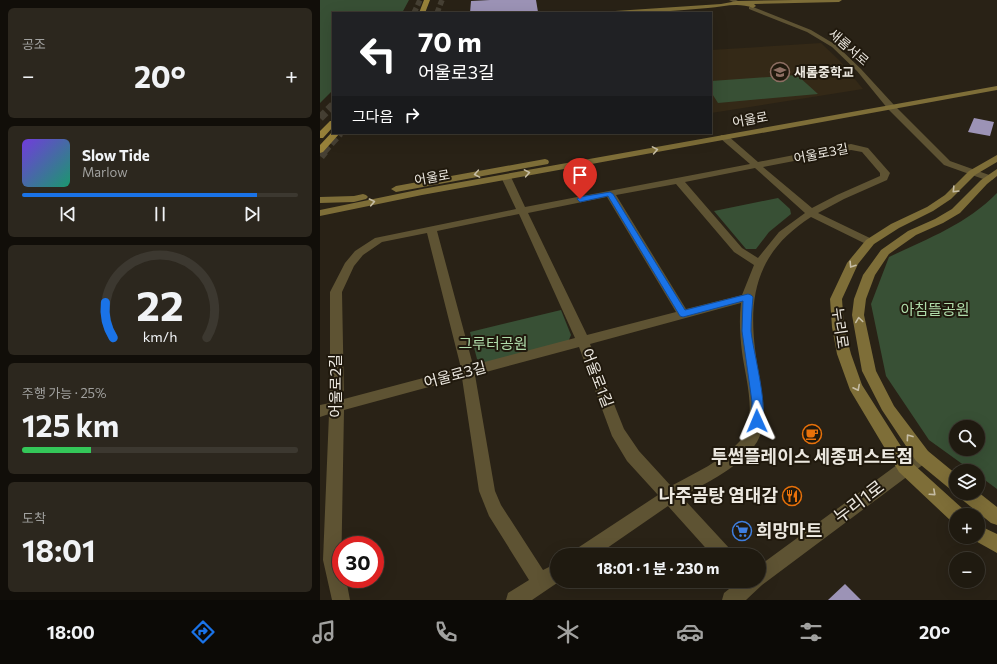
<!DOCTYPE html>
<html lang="ko">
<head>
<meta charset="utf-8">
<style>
  body { margin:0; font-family:Commissioner,"Noto Sans KR",sans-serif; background:#2c271e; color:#f1f3f6; height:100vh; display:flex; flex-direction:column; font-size:15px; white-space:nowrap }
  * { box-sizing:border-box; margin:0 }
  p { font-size:13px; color:#a1a19f }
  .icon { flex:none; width:22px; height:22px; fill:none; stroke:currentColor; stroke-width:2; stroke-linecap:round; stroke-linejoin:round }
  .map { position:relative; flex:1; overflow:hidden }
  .sheet { display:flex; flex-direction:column; gap:8px; padding:8px; background:#110e09; width:320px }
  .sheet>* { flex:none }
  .guide { position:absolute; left:12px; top:12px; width:380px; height:122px; border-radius:0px; box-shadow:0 4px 16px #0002,0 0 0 1px #3c3830; background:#202124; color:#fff; overflow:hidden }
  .controls { position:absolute; left:629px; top:420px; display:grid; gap:8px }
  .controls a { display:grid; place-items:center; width:36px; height:36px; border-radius:50%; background:#1f1a10; box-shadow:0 4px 16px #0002,0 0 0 1px #3c3830; font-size:20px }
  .speed { position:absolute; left:12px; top:536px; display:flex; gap:8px; font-size:20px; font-weight:700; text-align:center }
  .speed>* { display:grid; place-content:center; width:52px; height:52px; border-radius:50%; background:#1f1a10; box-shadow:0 4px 16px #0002,0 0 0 1px #3c3830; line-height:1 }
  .speed .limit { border:6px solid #d22; background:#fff; color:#111 }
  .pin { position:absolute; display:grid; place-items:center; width:34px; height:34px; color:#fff; margin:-41px -17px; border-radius:50% 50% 50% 0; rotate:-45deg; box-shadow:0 0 4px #0007 }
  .pin .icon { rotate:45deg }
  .me { position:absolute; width:44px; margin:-22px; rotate:359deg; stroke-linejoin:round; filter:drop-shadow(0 0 3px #0008) }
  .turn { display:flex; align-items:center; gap:14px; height:84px; padding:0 20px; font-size:18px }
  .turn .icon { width:52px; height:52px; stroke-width:2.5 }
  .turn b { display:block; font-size:28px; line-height:34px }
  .then { display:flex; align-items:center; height:38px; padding:0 20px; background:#0003; gap:8px; font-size:15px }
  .big { font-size:30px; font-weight:700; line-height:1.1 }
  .sheet .card { flex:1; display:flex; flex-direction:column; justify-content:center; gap:6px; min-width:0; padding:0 14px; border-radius:6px; background:#2c271e }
  .sheet .dial { align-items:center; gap:0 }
  .dial svg { height:104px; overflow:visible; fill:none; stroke:#3c3830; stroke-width:7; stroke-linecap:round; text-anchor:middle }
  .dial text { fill:#f1f3f6; stroke:none }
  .song { display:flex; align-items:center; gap:12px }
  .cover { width:48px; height:48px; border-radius:6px; background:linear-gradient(135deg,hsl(260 70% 55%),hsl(160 70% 35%)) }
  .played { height:4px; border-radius:2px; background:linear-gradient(90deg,#1a73e8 85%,#3c3830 85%) }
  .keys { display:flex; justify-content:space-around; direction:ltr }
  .heat { display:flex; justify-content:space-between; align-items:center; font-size:22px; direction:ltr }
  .charge { height:6px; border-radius:3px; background:linear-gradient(90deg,#34c759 25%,#3c3830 0) }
  .trip { position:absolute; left:230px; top:548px; width:216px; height:40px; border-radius:20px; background:#1f1a10; box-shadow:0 4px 16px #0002,0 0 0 1px #3c3830; font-weight:700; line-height:40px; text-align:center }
  .dock { display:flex; height:64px; justify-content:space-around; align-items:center; background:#0c0a06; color:#a1a19f }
  .dock .icon { width:28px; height:28px }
  .dock .on { color:#1a73e8 }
  .dock b { font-size:18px; color:#f1f3f6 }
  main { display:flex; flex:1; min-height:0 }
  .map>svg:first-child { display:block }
</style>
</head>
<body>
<main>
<section class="sheet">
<div class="card"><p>공조</p>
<div class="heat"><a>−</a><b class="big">20°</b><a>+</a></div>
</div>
<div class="card">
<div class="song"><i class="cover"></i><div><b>Slow Tide</b><p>Marlow</p></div></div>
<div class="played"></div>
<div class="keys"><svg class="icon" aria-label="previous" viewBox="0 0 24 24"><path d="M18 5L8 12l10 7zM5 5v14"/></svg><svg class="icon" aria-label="pause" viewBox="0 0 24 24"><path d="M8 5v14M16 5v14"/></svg><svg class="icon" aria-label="next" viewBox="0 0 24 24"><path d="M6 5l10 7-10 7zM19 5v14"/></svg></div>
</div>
<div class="card dial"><svg viewBox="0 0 100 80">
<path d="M14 69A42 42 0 1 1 86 69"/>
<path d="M14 69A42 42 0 0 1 8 42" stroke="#1a73e8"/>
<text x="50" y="56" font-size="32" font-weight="700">22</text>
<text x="50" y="72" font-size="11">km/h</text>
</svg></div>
<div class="card"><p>주행 가능 · 25%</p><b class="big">125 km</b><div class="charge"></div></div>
<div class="card"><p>도착</p><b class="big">18:01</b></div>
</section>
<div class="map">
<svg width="677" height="600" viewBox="0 0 677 600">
  <rect width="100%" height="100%" fill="#292216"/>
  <path fill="#342917" d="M 501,43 L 520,61 L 543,89 L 391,113 L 391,50 Z"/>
  <path fill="#385035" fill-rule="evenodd" d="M 0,0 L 89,0 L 82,13 L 13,13 L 13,90 L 0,103 Z
    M 477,75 L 498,94 L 398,103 L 391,92 L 391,81 Z
    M 677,193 L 677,489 L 658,475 L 658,471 L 652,471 L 609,440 L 566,376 L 551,304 L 569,257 C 607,239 647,224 677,193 ZM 636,427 L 658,427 L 658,449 L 636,449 Z
    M 458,198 L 470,209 L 471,214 L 449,232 L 436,249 L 426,249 L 394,211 Z
    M 241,310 L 251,335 L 248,342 L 168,363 L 157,359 L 150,332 Z"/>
  <path fill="#9c93b6" d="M 170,0 L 216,0 L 218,12 L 150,13 L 151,1 Z
    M 654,118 L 674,122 L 670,136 L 648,132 Z
    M 525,584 L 541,600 L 508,600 Z"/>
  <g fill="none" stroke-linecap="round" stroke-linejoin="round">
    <path stroke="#464034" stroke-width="5.5" stroke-dasharray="5.5 3" stroke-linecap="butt" d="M 94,13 L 100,0
      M 117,13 L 122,0"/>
    <path stroke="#464034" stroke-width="8" stroke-dasharray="8 3.5" stroke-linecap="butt" d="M 0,118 L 13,105
      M 3,152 L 20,133"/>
    <path stroke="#464034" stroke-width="10" stroke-dasharray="10 5" stroke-linecap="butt" d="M 0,156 L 4,151"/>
    <path fill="#5e5333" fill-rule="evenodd" d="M 409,0 L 416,0 L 420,2 L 417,4 Z
      M 429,7 L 433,7 L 491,30 L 516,45 L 541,69 L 574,105 L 630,161 L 672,176 L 674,178 L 672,180 L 666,180 L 624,165 L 568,109 L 537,71 L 512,47 L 487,32 L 429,9 Z
      M 401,135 L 407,135 L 438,162 L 531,144 L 548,148 L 570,173 L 567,180 L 524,199 L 498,213 L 554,240 L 555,242 L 554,244 L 546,244 L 491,217 C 427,258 427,311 440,380 C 443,400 448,423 437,442 C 420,468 388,481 362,497 L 410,549 L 413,555 L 392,555 L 348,506 L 277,555 L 253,555 L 256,549 L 338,495 L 307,461 L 292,436 L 259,347 L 155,375 L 175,491 L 181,505 L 223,570 L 237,563 L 237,581 L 240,581 L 212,600 L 186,600 L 188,593 L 209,580 L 169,516 L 159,491 L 142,378 L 24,410 L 21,579 L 26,579 L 30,600 L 12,600 L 3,560 L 9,414 L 0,417 L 0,405 L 10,403 L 10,292 L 25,263 L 35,251 L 55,238 L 196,209 L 181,177 L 186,174 L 191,177 L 205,207 L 430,164 L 401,139 L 400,137 ZM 531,150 L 542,152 L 560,173 L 560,176 L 517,195 L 492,208 L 443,167 ZM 435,168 L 485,213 L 459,232 L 438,258 L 422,248 L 365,182 ZM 356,184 L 414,252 L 434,265 L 422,295 L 366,309 L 296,195 ZM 287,197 L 356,312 L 267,335 L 208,213 ZM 199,214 L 255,338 L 153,365 L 117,231 ZM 107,233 L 141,368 L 24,399 L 22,292 L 34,266 L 43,255 L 62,242 ZM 421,303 C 419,319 420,335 422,352 C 425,377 439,420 420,441 C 402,461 375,473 351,486 L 319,451 L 304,429 L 270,344 Z
      M 602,449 L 608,451 L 610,456 L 608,461 L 442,585 L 426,600 L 402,600 L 404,593 L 419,581 L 439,581 L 439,566 L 596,451 Z"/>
    <path fill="#7e6e38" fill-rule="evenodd" d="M 474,0 L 522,0 L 519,2 L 434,4 L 436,6 L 433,8 C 418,2 403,7 388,8 C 356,11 324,13 292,13 L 295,11 L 401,4 L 417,1 Z
      M 677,86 L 677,90 L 102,195 L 0,216 L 0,210 L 102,189 Z
      M 677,155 L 677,162 L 655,175 L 631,199 L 613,211 L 579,228 L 554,244 L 538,264 L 522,299 L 524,327 L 531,354 L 542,385 L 591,462 L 643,509 L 645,515 L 636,515 L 636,523 L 631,521 L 579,472 L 530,390 L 517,354 L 512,327 L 510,299 L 527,263 L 546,240 L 571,224 L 607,207 L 625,195 L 649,171 Z
      M 225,159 L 228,160 L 229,162 L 228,164 L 76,192 L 71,189 L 76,186 Z
      M 677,169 L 677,176 L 667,184 L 640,213 L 623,223 L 596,235 L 569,254 L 555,275 L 546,299 L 544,315 L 556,371 L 574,406 L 608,451 L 636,474 L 636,491 L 630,489 L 596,461 L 562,410 L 542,371 L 532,315 L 534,299 L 543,275 L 561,250 L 588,231 L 615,219 L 632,209 L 661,180 Z
      M 43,194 L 46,195 L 48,197 L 46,199 L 34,202 L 0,203 L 0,197 L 34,196 Z
      M 658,492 L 677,507 L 677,525 L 671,523 L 640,498 L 638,493 Z
      M 658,525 L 677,534 L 677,553 L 652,539 L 651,537 L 658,537 Z"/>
    <path fill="#98823a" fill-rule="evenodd" d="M 104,0 L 110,0 L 105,13 L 99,13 Z
      M 10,121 L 13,121 L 13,127 L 3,138 L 0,138 L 0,131 Z
      M 13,131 L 13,133 L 20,133 L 3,152 L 0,153 L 0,145 Z"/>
  </g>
  <defs><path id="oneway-chevron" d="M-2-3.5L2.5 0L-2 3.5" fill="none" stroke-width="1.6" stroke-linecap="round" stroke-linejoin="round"/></defs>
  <g stroke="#c6bda5">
    <use href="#oneway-chevron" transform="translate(335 150) rotate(-10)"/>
    <use href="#oneway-chevron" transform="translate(207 173) rotate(-10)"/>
    <use href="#oneway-chevron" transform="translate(157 174) rotate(170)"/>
    <use href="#oneway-chevron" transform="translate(635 190) rotate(134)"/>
    <use href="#oneway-chevron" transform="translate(52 202) rotate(-12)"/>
    <use href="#oneway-chevron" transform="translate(532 265) rotate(123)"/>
    <use href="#oneway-chevron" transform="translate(539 320) rotate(-98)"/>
    <use href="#oneway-chevron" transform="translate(537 388) rotate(63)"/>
    <use href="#oneway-chevron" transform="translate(589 437) rotate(-126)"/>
    <use href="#oneway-chevron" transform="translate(613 493) rotate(42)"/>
  </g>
  <path fill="#1a73e8" stroke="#114b97" d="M 290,192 L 293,194 L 365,310 L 428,294 L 431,295 L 433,297 C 432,308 431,320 431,331 C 433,351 449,408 441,424 L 437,425 L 433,424 L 431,421 L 432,402 L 422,331 L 423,301 L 363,317 L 360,316 L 288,196 L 260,202 L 257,199 L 260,197 Z"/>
  <defs>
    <symbol id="school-ring" viewBox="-11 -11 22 22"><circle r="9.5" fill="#20190d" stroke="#8d6e63" stroke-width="1.5"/><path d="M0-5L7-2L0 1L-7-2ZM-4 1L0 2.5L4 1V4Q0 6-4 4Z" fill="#8d6e63"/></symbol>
    <symbol id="cafe-ring" viewBox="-11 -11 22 22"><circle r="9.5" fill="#20190d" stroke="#e8710a" stroke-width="1.5"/><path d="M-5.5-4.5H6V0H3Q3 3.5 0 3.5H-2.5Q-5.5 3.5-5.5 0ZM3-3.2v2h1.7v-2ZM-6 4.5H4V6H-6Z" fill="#e8710a"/></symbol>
    <symbol id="restaurant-ring" viewBox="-11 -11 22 22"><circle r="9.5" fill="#20190d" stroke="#e8710a" stroke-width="1.5"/><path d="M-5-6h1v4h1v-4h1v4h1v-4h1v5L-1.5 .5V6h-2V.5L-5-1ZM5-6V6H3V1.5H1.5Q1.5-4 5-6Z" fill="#e8710a"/></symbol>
    <symbol id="supermarket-ring" viewBox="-11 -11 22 22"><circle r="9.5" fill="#20190d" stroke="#3f7fe0" stroke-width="1.5"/><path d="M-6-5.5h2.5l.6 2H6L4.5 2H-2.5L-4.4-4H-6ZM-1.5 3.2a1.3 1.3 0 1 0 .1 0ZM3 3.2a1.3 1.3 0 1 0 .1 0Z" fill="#3f7fe0"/></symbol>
  </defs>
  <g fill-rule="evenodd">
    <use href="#school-ring" x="449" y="61" width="22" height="22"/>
    <use href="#cafe-ring" x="481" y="423" width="22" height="22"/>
    <use href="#restaurant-ring" x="461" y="485" width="22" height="22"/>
    <use href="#supermarket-ring" x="411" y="520" width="22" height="22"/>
  </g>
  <g text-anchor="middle" stroke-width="4" stroke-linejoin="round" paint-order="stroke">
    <g font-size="13" fill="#ece8e0" stroke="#20190d">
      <text transform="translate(529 47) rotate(41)" y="5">새롬서로</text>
      <text transform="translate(430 119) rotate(-10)" y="5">어울로</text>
      <text transform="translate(501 153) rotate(-11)" y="5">어울로3길</text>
      <text transform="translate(112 177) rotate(-10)" y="5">어울로</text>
    </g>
    <g font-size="13" font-weight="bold" fill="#ece8e0" stroke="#20190d" text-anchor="start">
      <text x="474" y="77">새롬중학교</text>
    </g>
    <g font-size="15" fill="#afdcaa" stroke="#20190d">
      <text x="615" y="315">아침뜰공원</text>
      <text x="173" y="349">그루터공원</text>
    </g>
    <g font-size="15" fill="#ece8e0" stroke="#20190d">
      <text transform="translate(520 328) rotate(82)" y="5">누리로</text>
      <text transform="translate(135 375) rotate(-15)" y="5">어울로3길</text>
      <text transform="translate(277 378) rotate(69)" y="5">어울로1길</text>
      <text transform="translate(16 386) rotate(-90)" y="5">어울로2길</text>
    </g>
    <g font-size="18" font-weight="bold" fill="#ece8e0" stroke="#20190d">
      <text x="492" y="463">투썸플레이스 세종퍼스트점</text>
      <text x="458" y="502" text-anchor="end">나주곰탕 염대감</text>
      <text x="436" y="537" text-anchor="start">희망마트</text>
    </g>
    <g font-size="18" fill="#ece8e0" stroke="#20190d">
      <text transform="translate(539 502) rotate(-37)" y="6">누리1로</text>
    </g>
  </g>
</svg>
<div class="controls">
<a><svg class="icon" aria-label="search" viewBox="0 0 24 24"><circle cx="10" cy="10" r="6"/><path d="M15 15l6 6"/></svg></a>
<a><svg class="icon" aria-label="layers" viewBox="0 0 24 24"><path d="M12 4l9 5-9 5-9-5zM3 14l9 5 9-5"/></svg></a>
<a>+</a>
<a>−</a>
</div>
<div class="speed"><div class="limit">30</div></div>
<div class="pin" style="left:260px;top:199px;background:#d93025"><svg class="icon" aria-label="arrive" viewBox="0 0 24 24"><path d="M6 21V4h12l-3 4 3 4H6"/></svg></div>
<svg class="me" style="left:437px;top:421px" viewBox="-20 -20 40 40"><path d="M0-17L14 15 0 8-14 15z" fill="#1a73e8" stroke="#fff" stroke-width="4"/></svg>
<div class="trip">18:01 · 1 분 · 230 m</div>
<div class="guide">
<div class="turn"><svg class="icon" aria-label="left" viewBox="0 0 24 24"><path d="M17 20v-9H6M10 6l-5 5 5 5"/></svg><div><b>70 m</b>어울로3길</div></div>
<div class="then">그다음<svg class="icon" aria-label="right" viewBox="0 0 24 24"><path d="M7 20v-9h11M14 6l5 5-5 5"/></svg></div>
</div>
</div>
</main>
<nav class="dock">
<b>18:00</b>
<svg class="icon on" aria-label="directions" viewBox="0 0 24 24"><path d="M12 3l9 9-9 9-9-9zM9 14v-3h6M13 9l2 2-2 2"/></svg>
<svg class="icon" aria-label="music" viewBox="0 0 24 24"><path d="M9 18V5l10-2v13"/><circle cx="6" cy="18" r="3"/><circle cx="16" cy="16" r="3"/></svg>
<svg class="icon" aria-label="phone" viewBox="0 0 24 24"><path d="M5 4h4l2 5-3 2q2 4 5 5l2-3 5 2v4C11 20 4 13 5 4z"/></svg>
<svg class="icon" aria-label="climate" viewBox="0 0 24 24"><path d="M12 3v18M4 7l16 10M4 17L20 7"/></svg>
<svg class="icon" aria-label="car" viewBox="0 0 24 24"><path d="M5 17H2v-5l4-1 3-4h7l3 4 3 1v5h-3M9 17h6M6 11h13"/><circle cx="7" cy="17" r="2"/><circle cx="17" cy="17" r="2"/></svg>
<svg class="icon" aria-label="filters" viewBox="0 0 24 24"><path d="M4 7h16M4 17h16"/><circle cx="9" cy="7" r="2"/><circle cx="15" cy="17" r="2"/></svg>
<b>20°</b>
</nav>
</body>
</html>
